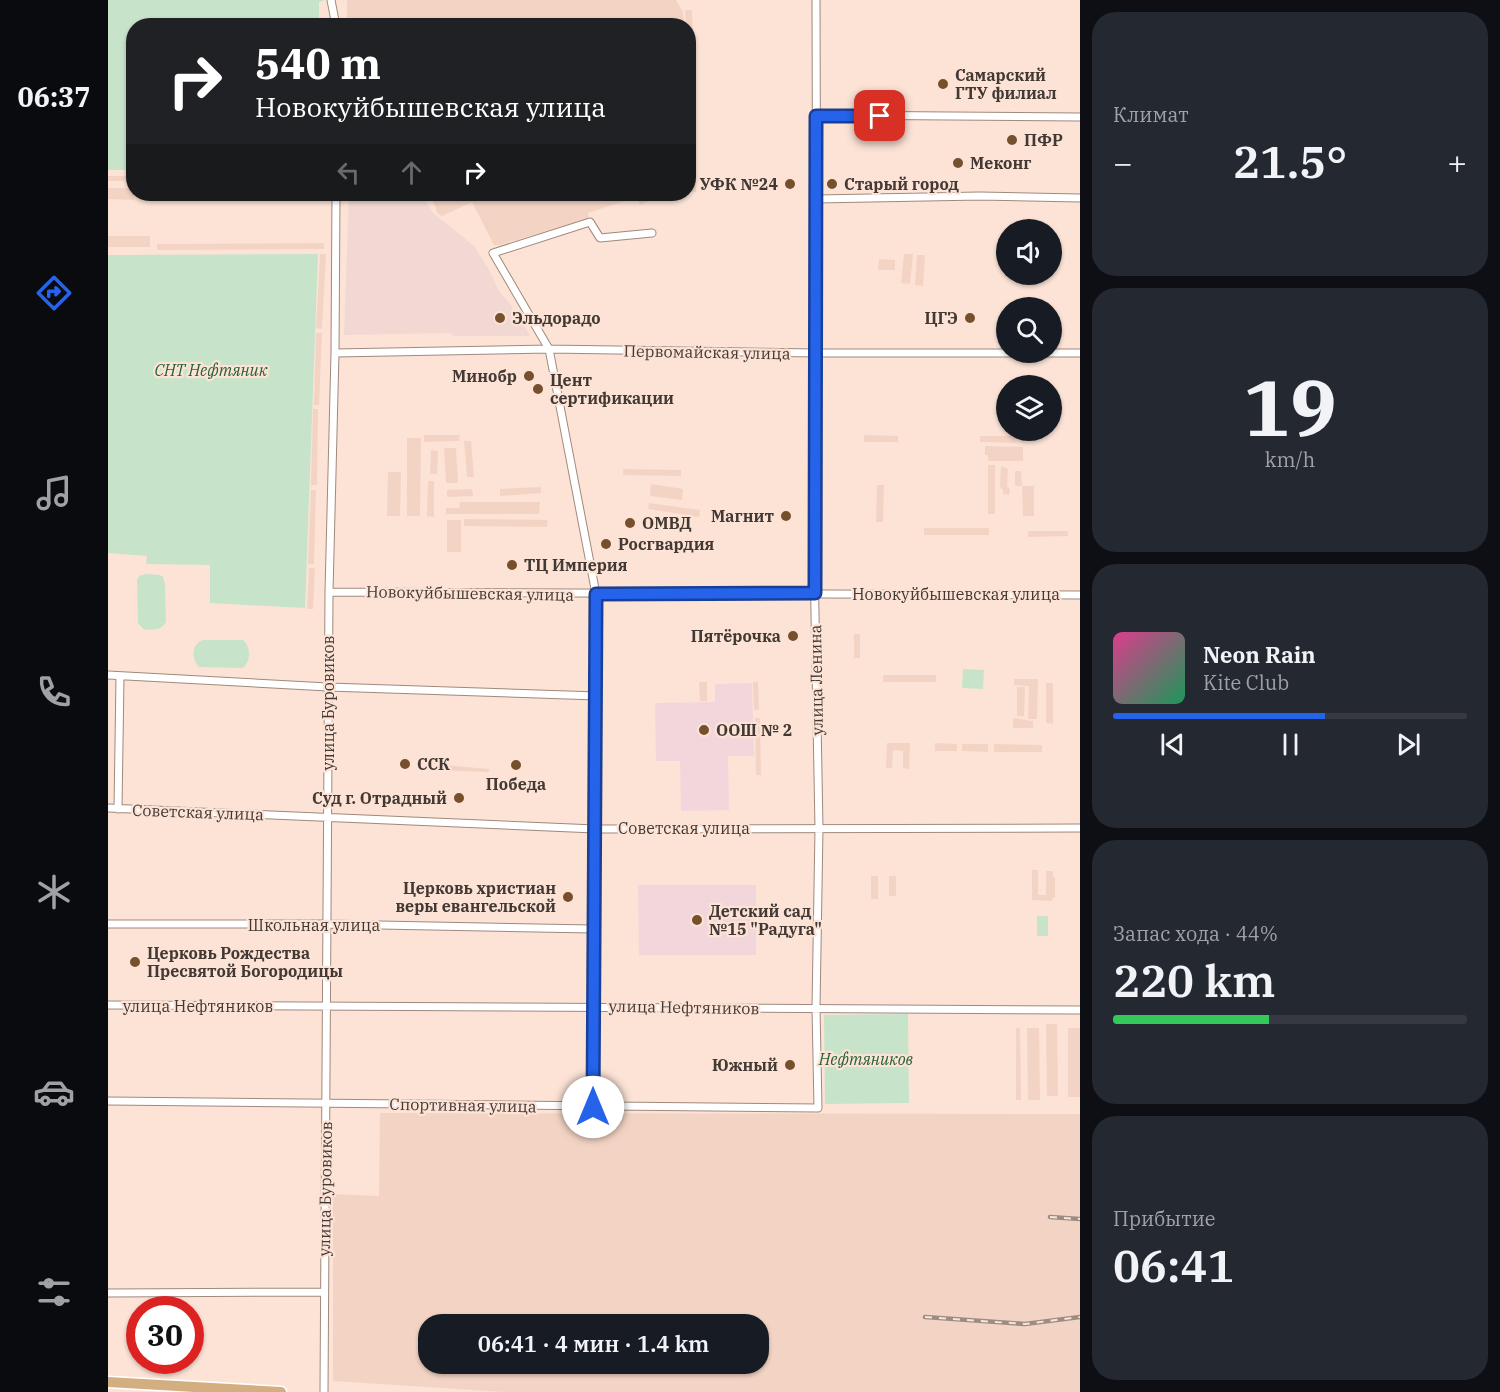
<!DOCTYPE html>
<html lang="ru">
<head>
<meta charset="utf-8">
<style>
  body { margin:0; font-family:"IBM Plex Serif",serif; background:#242831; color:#f1f3f6; height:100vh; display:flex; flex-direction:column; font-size:22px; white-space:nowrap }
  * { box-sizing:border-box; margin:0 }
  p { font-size:20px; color:#9ea1a6 }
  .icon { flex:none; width:33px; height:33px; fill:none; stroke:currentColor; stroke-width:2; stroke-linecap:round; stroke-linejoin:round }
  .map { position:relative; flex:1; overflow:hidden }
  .details { display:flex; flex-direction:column; gap:12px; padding:12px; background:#0d0f14; width:420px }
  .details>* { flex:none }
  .banner { position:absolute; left:18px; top:18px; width:570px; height:183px; border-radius:24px; box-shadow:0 2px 4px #0004; background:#202124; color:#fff; overflow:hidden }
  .controls { position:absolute; left:888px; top:219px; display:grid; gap:12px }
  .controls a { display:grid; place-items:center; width:66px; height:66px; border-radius:50%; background:#171b24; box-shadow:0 2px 4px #0004; font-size:30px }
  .speed { position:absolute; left:18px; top:1296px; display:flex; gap:12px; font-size:30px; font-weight:700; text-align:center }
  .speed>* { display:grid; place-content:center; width:78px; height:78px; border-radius:50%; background:#171b24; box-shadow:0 2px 4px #0004; line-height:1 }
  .speed .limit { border:9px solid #d22; background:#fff; color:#111 }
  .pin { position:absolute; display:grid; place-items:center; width:51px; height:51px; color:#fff; margin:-26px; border-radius:12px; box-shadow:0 3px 9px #0006 }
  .me { position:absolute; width:66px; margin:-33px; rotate:0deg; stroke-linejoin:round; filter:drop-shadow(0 0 4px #0008) }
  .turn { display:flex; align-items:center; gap:21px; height:126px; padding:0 30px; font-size:27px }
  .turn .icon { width:78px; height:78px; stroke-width:2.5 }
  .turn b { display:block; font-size:42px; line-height:51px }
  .lanes { display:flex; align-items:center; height:57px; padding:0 30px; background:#0003; justify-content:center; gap:30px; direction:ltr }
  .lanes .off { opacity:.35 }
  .big { font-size:45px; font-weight:600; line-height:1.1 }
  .details .card { flex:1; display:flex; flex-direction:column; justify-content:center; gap:9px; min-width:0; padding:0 21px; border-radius:24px; background:#242831 }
  .details .dial { align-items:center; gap:0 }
  .dial b { font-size:78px; line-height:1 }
  .song { display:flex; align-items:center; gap:18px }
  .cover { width:72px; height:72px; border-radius:9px; background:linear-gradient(135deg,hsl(330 70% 55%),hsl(150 70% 35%)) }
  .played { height:6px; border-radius:3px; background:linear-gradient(90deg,#2563eb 60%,#363941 60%) }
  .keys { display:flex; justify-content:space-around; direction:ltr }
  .heat { display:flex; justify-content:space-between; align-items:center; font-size:33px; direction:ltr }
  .charge { height:9px; border-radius:4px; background:linear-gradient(90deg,#34c759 44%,#363941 0) }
  .trip { position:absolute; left:310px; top:1314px; width:351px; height:60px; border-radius:24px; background:#171b24; box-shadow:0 2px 4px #0004; font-weight:600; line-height:60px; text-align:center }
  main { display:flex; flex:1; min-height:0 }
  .menu { display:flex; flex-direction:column; width:108px; justify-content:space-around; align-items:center; background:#090b0e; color:#9ea1a6 }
  .menu .icon { width:42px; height:42px }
  .menu .active { color:#2563eb }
  .menu b { font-size:27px; color:#f1f3f6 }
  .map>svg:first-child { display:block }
</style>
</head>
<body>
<main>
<nav class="menu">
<b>06:37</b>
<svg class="icon active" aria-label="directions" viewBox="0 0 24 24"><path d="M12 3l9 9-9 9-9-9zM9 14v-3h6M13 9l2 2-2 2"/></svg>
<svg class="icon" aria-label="music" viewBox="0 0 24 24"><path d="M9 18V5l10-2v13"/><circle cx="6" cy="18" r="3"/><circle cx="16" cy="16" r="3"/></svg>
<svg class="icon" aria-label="phone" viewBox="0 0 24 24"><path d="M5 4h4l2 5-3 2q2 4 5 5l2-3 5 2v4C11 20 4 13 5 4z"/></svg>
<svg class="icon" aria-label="climate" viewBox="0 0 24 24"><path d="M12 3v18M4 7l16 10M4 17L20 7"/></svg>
<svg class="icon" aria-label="car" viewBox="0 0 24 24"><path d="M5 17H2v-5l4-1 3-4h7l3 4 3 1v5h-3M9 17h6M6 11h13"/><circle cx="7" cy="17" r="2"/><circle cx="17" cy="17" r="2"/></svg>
<svg class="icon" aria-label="filters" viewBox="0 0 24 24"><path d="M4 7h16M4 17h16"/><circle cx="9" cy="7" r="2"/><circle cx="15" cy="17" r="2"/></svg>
</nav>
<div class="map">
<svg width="972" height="1392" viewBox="0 0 972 1392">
  <rect width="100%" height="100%" fill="#fce3d6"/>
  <path fill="#f2d8d3" d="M 241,194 L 313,194 L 325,213 L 366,246 L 380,268 L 391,291 L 404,306 L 404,311 L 408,311 L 422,336 L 346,336 L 343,333 L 236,335 Z"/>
  <path fill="#f3d4c4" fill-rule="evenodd" d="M 239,0 L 568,0 L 575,12 L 576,25 L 448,25 L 460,18 L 446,26 L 242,25 L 239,20 Z
    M 577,10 L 584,10 L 586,61 L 581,61 L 580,26 L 578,25 Z
    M 580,136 L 587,141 L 588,192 L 581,192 Z
    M 0,176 L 25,176 L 25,181 L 0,181 Z
    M 0,188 L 25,188 L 26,200 L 0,199 Z
    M 32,194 L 150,194 L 150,201 L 32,199 Z
    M 322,194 L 558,194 L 532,205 L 529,197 L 480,213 L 481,218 L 392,245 L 386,245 L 364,202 L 334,216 L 330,214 Z
    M 0,236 L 42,236 L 42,247 L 0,247 Z
    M 216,243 L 216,249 L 49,250 L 49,244 Z
    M 212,254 L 218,254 L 214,329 L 208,328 Z
    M 796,254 L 805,254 L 802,284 L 793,283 Z
    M 809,255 L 817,255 L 815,286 L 807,285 Z
    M 771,259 L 787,260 L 787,270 L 770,270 Z
    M 208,333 L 214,333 L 211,405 L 206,405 Z
    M 205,409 L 210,409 L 209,485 L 203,485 Z
    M 316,435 L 352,435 L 351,441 L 316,442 Z
    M 756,435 L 790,436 L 790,442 L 756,442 Z
    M 872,436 L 907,436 L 907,443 L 872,442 Z
    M 299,438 L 313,438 L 312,516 L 299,516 Z
    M 356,441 L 363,441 L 366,477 L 359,477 Z
    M 877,446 L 915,447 L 915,461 L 880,461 L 880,455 L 877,455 Z
    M 336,448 L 348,448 L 350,483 L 338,483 Z
    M 323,450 L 330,451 L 329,474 L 322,474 Z
    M 880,465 L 887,465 L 887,514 L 880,514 Z
    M 893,466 L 900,469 L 899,486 L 902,489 L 901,495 L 895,494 L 895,490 L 892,487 Z
    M 515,469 L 573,470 L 573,476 L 515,475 Z
    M 907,471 L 913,471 L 914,486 L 926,486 L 926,516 L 915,516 L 914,486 L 907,486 Z
    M 280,472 L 293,472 L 292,516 L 279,516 Z
    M 320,481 L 326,481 L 326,517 L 319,516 Z
    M 543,484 L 575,489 L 574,500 L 542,496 Z
    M 769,485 L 776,485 L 775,522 L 768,522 Z
    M 433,487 L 433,493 L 392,496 L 392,489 Z
    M 364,489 L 365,496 L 339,497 L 339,490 Z
    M 203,490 L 208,490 L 206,564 L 200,564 Z
    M 352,502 L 432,502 L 431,514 L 338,514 L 338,508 L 351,508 Z
    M 541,503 L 592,510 L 591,517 L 540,509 Z
    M 356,519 L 440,520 L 439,527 L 356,526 Z
    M 339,520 L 353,520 L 353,552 L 339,552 Z
    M 816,528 L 881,528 L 881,535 L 816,535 Z
    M 920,531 L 960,531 L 960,536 L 920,537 Z
    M 201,568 L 207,568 L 205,609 L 199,609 Z
    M 746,634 L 752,634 L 752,658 L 746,658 Z
    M 775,675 L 828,675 L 828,682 L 775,682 Z
    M 906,679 L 930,679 L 929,719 L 920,719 L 921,686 L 906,685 Z
    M 591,682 L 599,682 L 599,701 L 592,701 Z
    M 645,682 L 650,682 L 651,710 L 646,710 Z
    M 938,683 L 945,683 L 945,724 L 938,723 Z
    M 909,687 L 917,687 L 916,716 L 909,716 Z
    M 647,718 L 652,718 L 653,775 L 648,775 Z
    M 905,718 L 925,721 L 925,728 L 905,728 Z
    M 779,743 L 802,743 L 801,769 L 795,768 L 795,751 L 785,750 L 784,768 L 778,768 Z
    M 827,743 L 849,744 L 849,751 L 827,751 Z
    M 854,744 L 880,744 L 880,752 L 854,751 Z
    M 886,744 L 934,745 L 934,752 L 886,752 Z
    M 327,759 L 342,760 L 341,765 L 347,766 L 381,769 L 381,772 L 326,770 Z
    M 924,870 L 930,870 L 930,895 L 938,895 L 938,871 L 945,871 L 945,877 L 947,877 L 947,898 L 944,898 L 944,901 L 924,900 Z
    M 763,876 L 770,876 L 770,899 L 763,899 Z
    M 781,876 L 788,876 L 788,896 L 781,896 Z
    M 938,1024 L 949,1024 L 950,1096 L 939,1096 Z
    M 908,1028 L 912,1028 L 913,1100 L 908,1100 Z
    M 919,1028 L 931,1028 L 932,1100 L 920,1100 Z
    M 960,1028 L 972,1028 L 972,1097 L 960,1097 Z
    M 272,1113 L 972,1114 L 972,1392 L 396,1392 L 225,1381 L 225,1194 L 271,1196 ZM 321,1324 L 651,1324 L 651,1364 L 321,1364 Z"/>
  <path fill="#f1d7dc" d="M 644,683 L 646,756 L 620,756 L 621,810 L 573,811 L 572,761 L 548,761 L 547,703 L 607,702 L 607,684 Z
    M 530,885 L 648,885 L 648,955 L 531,955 Z"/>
  <path fill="#c7e4cb" d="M 0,0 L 217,0 L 211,2 L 211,23 L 222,23 L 223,25 L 26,26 L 25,170 L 0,170 Z
    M 210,254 L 197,608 L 102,603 L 102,565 L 38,564 L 39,556 L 0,553 L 0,255 Z
    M 38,574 L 52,575 L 55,577 L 57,584 L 58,622 C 53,631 44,630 35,629 L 30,623 L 29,580 L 31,576 Z
    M 95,640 L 135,640 C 143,647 143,661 135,668 L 91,667 C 83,659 83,644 95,640 Z
    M 855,669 L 876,670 L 875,689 L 854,688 Z
    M 929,916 L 940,916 L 940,936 L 929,936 Z
    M 800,1014 L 801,1103 L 717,1104 L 716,1015 Z"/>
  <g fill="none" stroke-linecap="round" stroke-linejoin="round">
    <defs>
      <path id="street" d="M 223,0 L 228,26
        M 708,115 L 972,117
        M 708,199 L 872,196 L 972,198
        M 227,353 L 441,349 L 709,353 L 972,353
        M 221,592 C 471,594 722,593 972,595
        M 0,675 L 220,687 L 489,696
        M 0,808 L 487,829 L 972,828
        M 10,809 L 12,676
        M 0,924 L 219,924 L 485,929
        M 0,1005 L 972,1010
        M 0,1101 L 710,1108 L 708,1008 L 711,828 L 706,559 L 709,353 L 708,0
        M 485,1107 L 488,594 L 441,349 L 385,253 L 482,222 L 492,238 L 544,233
        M 0,1293 L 215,1292
        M 216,1392 L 221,592 L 227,353 L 228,194"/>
      <path id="primary" d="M 0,1382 L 173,1392"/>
    </defs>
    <use href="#street" stroke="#9f897d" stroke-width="9"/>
    <use href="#primary" stroke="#fff" stroke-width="13"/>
    <use href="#street" stroke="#fff" stroke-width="7"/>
    <use href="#primary" stroke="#d3ae80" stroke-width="10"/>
    <defs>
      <path id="rail" d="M 942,1217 L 972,1219
        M 817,1317 L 917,1324 L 972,1317"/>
    </defs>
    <use href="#rail" stroke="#9d8c83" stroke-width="4.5"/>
    <use href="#rail" stroke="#fce3d6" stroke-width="2" stroke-dasharray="7" stroke-linecap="butt"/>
  </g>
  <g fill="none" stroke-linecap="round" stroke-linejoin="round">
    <defs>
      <path id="route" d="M 485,1107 L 488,594 L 707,593 L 708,116 L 772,116"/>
    </defs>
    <use href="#route" stroke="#184099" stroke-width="15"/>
    <use href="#route" stroke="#2563eb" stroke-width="10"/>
  </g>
  <g fill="#76502c" stroke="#fce3d6" stroke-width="2">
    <circle cx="835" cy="84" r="6"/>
    <circle cx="904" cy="140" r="6"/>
    <circle cx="850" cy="163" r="6"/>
    <circle cx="682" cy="184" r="6"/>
    <circle cx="724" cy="184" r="6"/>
    <circle cx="392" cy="318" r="6"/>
    <circle cx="862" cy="318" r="6"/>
    <circle cx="421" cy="376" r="6"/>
    <circle cx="430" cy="389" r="6"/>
    <circle cx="678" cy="516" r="6"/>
    <circle cx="522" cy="523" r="6"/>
    <circle cx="498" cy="544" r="6"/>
    <circle cx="404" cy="565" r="6"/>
    <circle cx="685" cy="636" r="6"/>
    <circle cx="596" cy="730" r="6"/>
    <circle cx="297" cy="764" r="6"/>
    <circle cx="408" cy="765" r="6"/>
    <circle cx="351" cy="798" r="6"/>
    <circle cx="460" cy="897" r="6"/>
    <circle cx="589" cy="920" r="6"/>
    <circle cx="27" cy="962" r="6"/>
    <circle cx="682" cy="1065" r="6"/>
  </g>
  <g text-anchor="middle" stroke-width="4.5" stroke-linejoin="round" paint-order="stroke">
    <g font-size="16" font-weight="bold" fill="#433934" stroke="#fce3d6" text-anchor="start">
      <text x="847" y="81">Самарский<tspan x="847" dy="18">ГТУ филиал</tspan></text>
      <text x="916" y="146">ПФР</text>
      <text x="862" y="169">Меконг</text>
      <text x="670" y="190" text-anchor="end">УФК №24</text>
      <text x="736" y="190">Старый город</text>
      <text x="404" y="324">Эльдорадо</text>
      <text x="850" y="324" text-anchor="end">ЦГЭ</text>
      <text x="409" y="382" text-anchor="end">Минобр</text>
      <text x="442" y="386">Цент<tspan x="442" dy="18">сертификации</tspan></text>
      <text x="666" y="522" text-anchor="end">Магнит</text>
      <text x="534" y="529">ОМВД</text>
      <text x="510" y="550">Росгвардия</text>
      <text x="416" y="571">ТЦ Империя</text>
      <text x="673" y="642" text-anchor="end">Пятёрочка</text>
      <text x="608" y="736">ООШ № 2</text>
      <text x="309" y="770">ССК</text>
      <text x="408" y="790" text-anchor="middle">Победа</text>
      <text x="339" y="804" text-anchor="end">Суд г. Отрадный</text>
      <text x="448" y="894" text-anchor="end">Церковь христиан<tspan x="448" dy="18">веры евангельской</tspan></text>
      <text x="601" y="917">Детский сад<tspan x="601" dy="18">№15 "Радуга"</tspan></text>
      <text x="39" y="959">Церковь Рождества<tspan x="39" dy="18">Пресвятой Богородицы</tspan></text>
      <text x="670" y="1071" text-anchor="end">Южный</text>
    </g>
    <g font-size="16" fill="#433934" stroke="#fce3d6">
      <text transform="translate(599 352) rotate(1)" y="6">Первомайская улица</text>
      <text transform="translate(362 593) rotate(1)" y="6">Новокуйбышевская улица</text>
      <text x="848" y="600">Новокуйбышевская улица</text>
      <text transform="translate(708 680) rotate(-91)" y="6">улица Ленина</text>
      <text transform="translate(220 703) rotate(-90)" y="6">улица Буровиков</text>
      <text transform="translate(90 812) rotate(2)" y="6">Советская улица</text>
      <text x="576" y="834">Советская улица</text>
      <text x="206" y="931">Школьная улица</text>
      <text x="90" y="1012">улица Нефтяников</text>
      <text transform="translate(576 1007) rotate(1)" y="6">улица Нефтяников</text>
      <text transform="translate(355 1105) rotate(1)" y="6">Спортивная улица</text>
      <text transform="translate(217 1189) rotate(-89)" y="6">улица Буровиков</text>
    </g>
    <g font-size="16" font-style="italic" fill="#276236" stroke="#fce3d6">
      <text x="103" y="376">СНТ Нефтяник</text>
      <text x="758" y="1065">Нефтяников</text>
    </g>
  </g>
</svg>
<div class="controls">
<a><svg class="icon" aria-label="sound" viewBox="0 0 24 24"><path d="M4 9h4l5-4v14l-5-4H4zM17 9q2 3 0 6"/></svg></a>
<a><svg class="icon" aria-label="search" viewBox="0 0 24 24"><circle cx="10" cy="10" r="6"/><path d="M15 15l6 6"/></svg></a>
<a><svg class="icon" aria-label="layers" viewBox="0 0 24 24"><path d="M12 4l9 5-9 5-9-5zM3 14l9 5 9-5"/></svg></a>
</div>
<div class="speed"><div class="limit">30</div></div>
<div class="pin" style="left:772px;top:116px;background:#d93025"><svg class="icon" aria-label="arrive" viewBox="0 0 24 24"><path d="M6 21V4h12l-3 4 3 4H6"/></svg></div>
<svg class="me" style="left:485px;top:1107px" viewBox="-20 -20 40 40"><circle r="19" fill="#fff"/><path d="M0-13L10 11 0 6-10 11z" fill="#2563eb"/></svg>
<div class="trip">06:41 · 4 мин · 1.4 km</div>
<div class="banner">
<div class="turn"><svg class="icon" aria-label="right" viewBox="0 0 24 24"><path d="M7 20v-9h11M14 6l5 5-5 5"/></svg><div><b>540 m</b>Новокуйбышевская улица</div></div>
<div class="lanes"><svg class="icon off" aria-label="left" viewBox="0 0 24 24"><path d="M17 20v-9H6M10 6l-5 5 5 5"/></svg><svg class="icon off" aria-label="ahead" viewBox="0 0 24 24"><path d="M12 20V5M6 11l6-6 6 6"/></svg><svg class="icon" aria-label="right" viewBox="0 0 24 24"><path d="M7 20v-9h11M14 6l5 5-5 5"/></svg></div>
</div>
</div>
<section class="details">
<div class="card"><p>Климат</p>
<div class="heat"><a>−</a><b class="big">21.5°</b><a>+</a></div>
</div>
<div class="card dial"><b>19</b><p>km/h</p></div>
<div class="card">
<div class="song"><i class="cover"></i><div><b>Neon Rain</b><p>Kite Club</p></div></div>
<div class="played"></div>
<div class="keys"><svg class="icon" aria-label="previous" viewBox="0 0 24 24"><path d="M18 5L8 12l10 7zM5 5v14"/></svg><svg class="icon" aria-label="pause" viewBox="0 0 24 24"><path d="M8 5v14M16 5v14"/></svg><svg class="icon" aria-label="next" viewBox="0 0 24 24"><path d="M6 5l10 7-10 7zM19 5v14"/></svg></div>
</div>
<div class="card"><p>Запас хода · 44%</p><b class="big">220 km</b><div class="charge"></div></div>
<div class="card"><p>Прибытие</p><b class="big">06:41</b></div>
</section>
</main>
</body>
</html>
